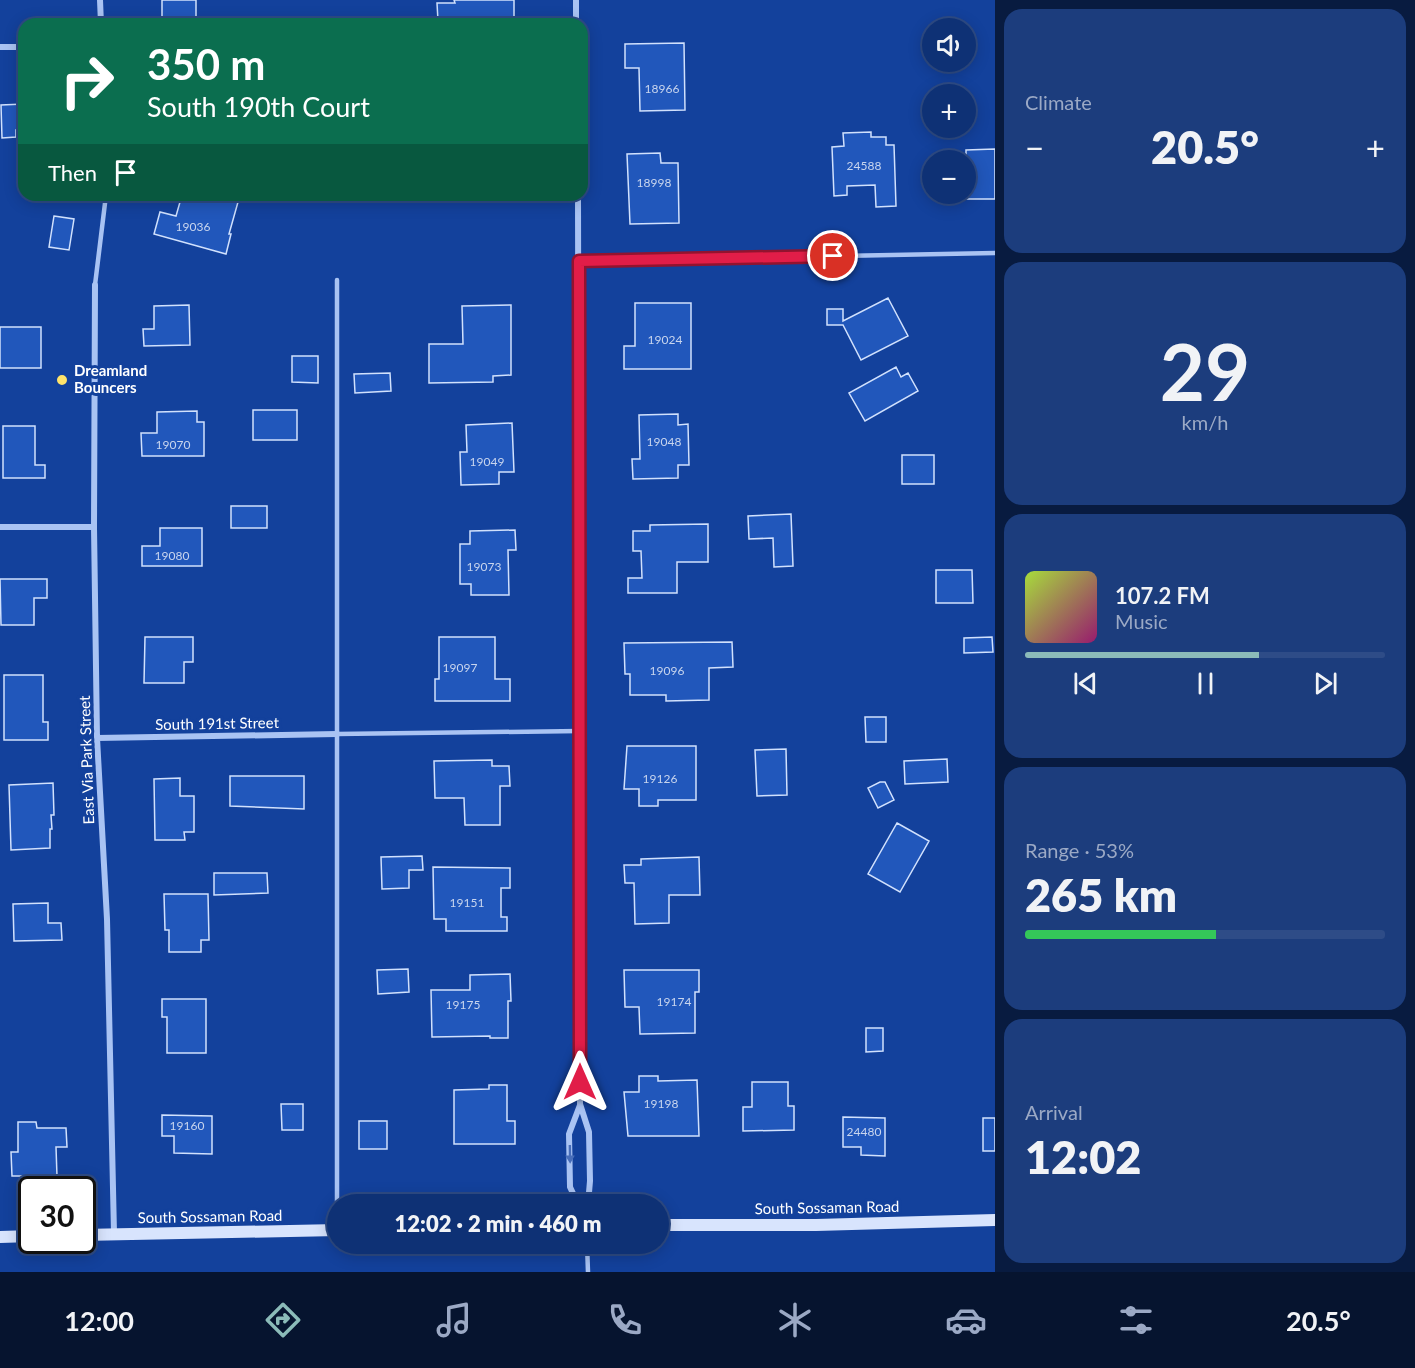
<!DOCTYPE html>
<html lang="en">
<head>
<meta charset="utf-8">
<style>
  body { margin:0; font-family:Lato,sans-serif; background:#1c3d7d; color:#f1f3f6; height:100vh; display:flex; flex-direction:column; font-size:22px; white-space:nowrap }
  * { box-sizing:border-box; margin:0 }
  p { font-size:20px; color:#9ba9c5 }
  .icon { flex:none; width:33px; height:33px; fill:none; stroke:currentColor; stroke-width:2; stroke-linecap:round; stroke-linejoin:round }
  .map { position:relative; flex:1; overflow:hidden }
  .panel { display:flex; flex-direction:column; gap:9px; padding:9px; background:#081b40; width:420px }
  .panel>* { flex:none }
  .top-card { position:absolute; left:18px; top:18px; width:570px; height:183px; border-radius:18px; box-shadow:0 3px 15px #0003,0 0 0 2px #2e4c87; background:#0b6e4f; color:#fff; overflow:hidden }
  .buttons { position:absolute; left:922px; top:18px; display:grid; gap:12px }
  .buttons a { display:grid; place-items:center; width:54px; height:54px; border-radius:50%; background:#0e3175; box-shadow:0 3px 15px #0003,0 0 0 2px #2e4c87; font-size:30px }
  .speed { position:absolute; left:18px; top:1176px; display:flex; gap:12px; font-size:30px; font-weight:700; text-align:center }
  .speed>* { display:grid; place-content:center; width:78px; height:78px; border-radius:50%; background:#0e3175; box-shadow:0 3px 15px #0003,0 0 0 2px #2e4c87; line-height:1 }
  .speed .limit { border:3px solid #111; border-radius:9px; background:#fff; color:#111 }
  .pin { position:absolute; display:grid; place-items:center; width:51px; height:51px; color:#fff; margin:-26px; border:3px solid #fff; border-radius:50%; box-shadow:0 2px 6px #0007 }
  .me { position:absolute; width:66px; margin:-33px; rotate:0deg; stroke-linejoin:round; filter:drop-shadow(0 0 4px #0008) }
  .turn { display:flex; align-items:center; gap:21px; height:126px; padding:0 30px; font-size:27px }
  .turn .icon { width:78px; height:78px; stroke-width:2.5 }
  .turn b { display:block; font-size:42px; line-height:51px }
  .then { display:flex; align-items:center; height:57px; padding:0 30px; background:#0003; gap:12px; font-size:22px }
  .big { font-size:45px; font-weight:800; line-height:1.1 }
  .panel .widget { flex:1; display:flex; flex-direction:column; justify-content:center; gap:9px; min-width:0; padding:0 21px; border-radius:18px; background:#1c3d7d }
  .panel .dial { align-items:center; gap:0 }
  .dial b { font-size:78px; line-height:1 }
  .song { display:flex; align-items:center; gap:18px }
  .cover { width:72px; height:72px; border-radius:9px; background:linear-gradient(135deg,hsl(80 70% 55%),hsl(320 70% 35%)) }
  .played { height:6px; border-radius:3px; background:linear-gradient(90deg,#8bbbb9 65%,#2e4c87 65%) }
  .keys { display:flex; justify-content:space-around; direction:ltr }
  .heat { display:flex; justify-content:space-between; align-items:center; font-size:33px; direction:ltr }
  .charge { height:9px; border-radius:4px; background:linear-gradient(90deg,#34c759 53%,#2e4c87 0) }
  .trip { position:absolute; left:327px; top:1194px; width:342px; height:60px; border-radius:30px; background:#0e3175; box-shadow:0 3px 15px #0003,0 0 0 2px #2e4c87; font-weight:800; line-height:60px; text-align:center }
  .tab-bar { display:flex; height:96px; justify-content:space-around; align-items:center; background:#06142f; color:#9ba9c5 }
  .tab-bar .icon { width:42px; height:42px }
  .tab-bar .selected { color:#8bbbb9 }
  .tab-bar b { font-size:27px; color:#f1f3f6 }
  main { display:flex; flex:1; min-height:0 }
  .map>svg:first-child { display:block }
</style>
</head>
<body>
<main>
<div class="map">
<svg width="995" height="1272" viewBox="0 0 995 1272">
  <rect width="100%" height="100%" fill="#13419c"/>
  <path fill="#2157bb" stroke="#d1e1fd" stroke-width="1.5" d="M 162,0 L 196,0 L 196,17 L 162,17 Z
    M 454,0 L 514,0 L 514,19 L 438,21 L 437,3 L 455,3 Z
    M 684,43 L 685,110 L 640,111 L 639,68 L 625,68 L 625,44 Z
    M 24,104 L 24,129 L 16,130 L 16,137 L 2,138 L 1,105 Z
    M 871,132 L 871,137 L 886,137 L 886,145 L 894,145 L 896,206 L 876,207 L 875,185 L 847,186 L 847,195 L 834,196 L 832,147 L 844,146 L 843,133 Z
    M 995,149 L 995,199 L 966,199 L 966,150 Z
    M 660,153 L 661,163 L 678,163 L 679,223 L 630,224 L 627,154 Z
    M 182,195 L 240,195 L 229,234 L 231,234 L 226,254 L 154,234 L 160,212 L 176,216 Z
    M 54,216 L 74,219 L 69,250 L 49,247 Z
    M 888,298 L 908,336 L 861,360 L 843,325 L 827,325 L 827,309 L 843,309 L 843,321 Z
    M 635,303 L 691,303 L 691,369 L 624,369 L 624,346 L 635,346 Z
    M 189,305 L 190,345 L 144,346 L 143,329 L 154,329 L 154,306 Z
    M 511,305 L 511,375 L 493,376 L 493,382 L 429,383 L 429,344 L 463,344 L 462,306 Z
    M 0,327 L 41,327 L 41,368 L 0,368 Z
    M 292,356 L 318,356 L 318,383 L 292,382 Z
    M 896,367 L 901,377 L 908,373 L 918,391 L 865,421 L 849,393 Z
    M 390,373 L 391,391 L 355,393 L 354,374 Z
    M 253,410 L 297,410 L 297,440 L 253,440 Z
    M 197,411 L 197,422 L 204,422 L 204,456 L 142,456 L 141,433 L 157,433 L 157,412 Z
    M 678,414 L 678,425 L 688,424 L 689,465 L 678,465 L 678,478 L 633,479 L 632,459 L 640,459 L 639,415 Z
    M 512,423 L 514,472 L 499,472 L 499,484 L 461,485 L 460,452 L 467,452 L 466,425 Z
    M 3,426 L 35,426 L 35,465 L 45,465 L 45,478 L 3,478 Z
    M 902,455 L 934,455 L 934,484 L 902,484 Z
    M 231,506 L 267,506 L 267,528 L 231,528 Z
    M 791,514 L 793,566 L 774,567 L 773,538 L 749,539 L 748,516 Z
    M 708,524 L 708,562 L 677,562 L 677,593 L 628,593 L 628,578 L 642,578 L 641,551 L 633,551 L 633,531 L 650,531 L 650,525 Z
    M 160,528 L 202,528 L 202,566 L 142,566 L 142,546 L 160,546 Z
    M 515,530 L 516,550 L 508,550 L 509,595 L 471,595 L 471,584 L 460,584 L 460,544 L 470,544 L 470,531 Z
    M 936,570 L 972,570 L 973,603 L 936,603 Z
    M 0,579 L 47,579 L 47,598 L 34,598 L 34,625 L 1,625 Z
    M 145,637 L 193,637 L 193,662 L 184,662 L 184,683 L 144,683 Z
    M 439,637 L 495,637 L 495,679 L 510,679 L 510,701 L 435,701 L 435,679 L 439,679 Z
    M 992,637 L 993,652 L 964,653 L 964,638 Z
    M 732,642 L 733,667 L 709,668 L 709,700 L 666,701 L 666,695 L 630,695 L 630,674 L 625,674 L 624,643 Z
    M 4,675 L 43,675 L 43,722 L 48,722 L 48,740 L 4,740 Z
    M 865,717 L 886,717 L 886,742 L 866,742 Z
    M 627,746 L 696,746 L 696,800 L 658,800 L 658,806 L 639,806 L 639,789 L 624,789 Z
    M 786,749 L 787,795 L 757,796 L 755,750 Z
    M 947,759 L 948,782 L 905,784 L 904,761 Z
    M 492,760 L 492,766 L 509,766 L 510,786 L 500,786 L 500,825 L 465,825 L 464,798 L 435,798 L 434,761 Z
    M 230,776 L 304,776 L 304,809 L 230,806 Z
    M 180,778 L 180,796 L 194,796 L 194,832 L 184,832 L 185,840 L 155,840 L 154,779 Z
    M 880,782 L 885,782 L 894,800 L 878,808 L 868,788 Z
    M 53,783 L 54,815 L 51,815 L 52,829 L 50,829 L 50,848 L 11,850 L 9,785 Z
    M 897,823 L 929,841 L 900,892 L 868,874 Z
    M 422,856 L 423,870 L 409,870 L 409,888 L 382,889 L 381,857 Z
    M 699,857 L 700,895 L 669,895 L 669,923 L 635,924 L 634,883 L 625,883 L 624,865 L 641,865 L 641,859 Z
    M 433,867 L 510,868 L 510,888 L 501,888 L 501,917 L 507,917 L 507,931 L 446,931 L 446,919 L 434,919 Z
    M 214,873 L 267,873 L 268,893 L 214,895 Z
    M 164,894 L 208,894 L 209,940 L 201,940 L 201,952 L 169,952 L 169,930 L 165,930 Z
    M 48,903 L 48,923 L 61,923 L 62,940 L 14,941 L 13,904 Z
    M 408,969 L 409,992 L 378,994 L 377,970 Z
    M 624,970 L 699,970 L 699,992 L 695,992 L 695,1033 L 640,1034 L 639,1007 L 625,1007 Z
    M 510,974 L 511,1001 L 508,1001 L 508,1038 L 490,1038 L 490,1036 L 432,1037 L 431,990 L 470,990 L 470,975 Z
    M 162,999 L 206,999 L 206,1053 L 167,1053 L 167,1017 L 162,1017 Z
    M 866,1028 L 883,1028 L 883,1051 L 866,1052 Z
    M 639,1076 L 658,1076 L 658,1081 L 697,1080 L 699,1136 L 628,1136 L 624,1092 L 639,1092 Z
    M 752,1082 L 788,1082 L 788,1106 L 794,1106 L 794,1130 L 743,1131 L 743,1107 L 752,1107 Z
    M 489,1085 L 507,1085 L 507,1121 L 515,1121 L 515,1144 L 454,1144 L 454,1090 L 489,1089 Z
    M 281,1104 L 303,1104 L 303,1130 L 282,1130 Z
    M 162,1115 L 212,1116 L 212,1154 L 174,1153 L 174,1136 L 162,1136 Z
    M 843,1117 L 885,1118 L 885,1156 L 861,1155 L 861,1147 L 843,1147 Z
    M 983,1118 L 995,1118 L 995,1151 L 983,1151 Z
    M 359,1121 L 387,1121 L 387,1149 L 359,1149 Z
    M 18,1122 L 36,1122 L 37,1128 L 66,1128 L 67,1147 L 56,1147 L 57,1176 L 12,1176 L 11,1152 L 18,1152 Z"/>
  <g fill="none" stroke-linecap="round" stroke-linejoin="round">
    <path stroke="#a9c3f3" stroke-width="4.5" d="M 579,261 L 995,253
      M 337,280 L 337,1230
      M 95,285 L 106,195
      M 337,734 L 580,731
      M 587,1244 L 588,1272"/>
    <path stroke="#a9c3f3" stroke-width="6" d="M 100,0 L 101,24
      M 576,0 L 576,24
      M 0,47 L 24,47
      M 578,195 L 580,1104 L 589,1132 L 590,1181 L 588,1204
      M 95,285 L 94,527 L 97,738 L 107,919 L 114,1233
      M 0,527 L 94,527
      M 97,738 L 337,734
      M 578,1204 L 570,1187 L 569,1134 L 580,1105"/>
    <path stroke="#d8e4fd" stroke-width="12" d="M 658,1225 L 816,1225 L 995,1220
      M 82,1235 L 338,1230
      M 0,1237 L 32,1236"/>
  </g>
  <defs><path id="oneway-solid" d="M-6-.8H1V-3.2L6.5 0L1 3.2V.8H-6Z" transform="scale(1.5)"/></defs>
  <use fill="#486eba" href="#oneway-solid" transform="translate(570 1154) rotate(89)"/>
  <g fill="none" stroke-linecap="round" stroke-linejoin="round">
    <defs>
      <path id="route" d="M 580,1082 L 579,261 L 833,256"/>
    </defs>
    <use href="#route" stroke="#92132f" stroke-width="15"/>
    <use href="#route" stroke="#e11d48" stroke-width="10"/>
  </g>
  <circle fill="#ffe36b" stroke="#13419c" stroke-width="2" cx="62" cy="380" r="6"/>
  <g text-anchor="middle" stroke-width="6" stroke-linejoin="round" paint-order="stroke">
    <g font-size="12" fill="#c8d5ee">
      <text x="662" y="93">18966</text>
      <text x="864" y="170">24588</text>
      <text x="654" y="187">18998</text>
      <text x="193" y="231">19036</text>
      <text x="665" y="344">19024</text>
      <text x="664" y="446">19048</text>
      <text x="173" y="449">19070</text>
      <text x="487" y="466">19049</text>
      <text x="172" y="560">19080</text>
      <text x="484" y="571">19073</text>
      <text x="460" y="672">19097</text>
      <text x="667" y="675">19096</text>
      <text x="660" y="783">19126</text>
      <text x="467" y="907">19151</text>
      <text x="674" y="1006">19174</text>
      <text x="463" y="1009">19175</text>
      <text x="661" y="1108">19198</text>
      <text x="187" y="1130">19160</text>
      <text x="864" y="1136">24480</text>
    </g>
    <g font-size="15" font-weight="bold" fill="#fff" stroke="#13419c" text-anchor="start">
      <text x="74" y="376">Dreamland<tspan x="74" dy="17">Bouncers</tspan></text>
    </g>
    <g font-size="15" fill="#fff" stroke="#13419c">
      <text transform="translate(217 724) rotate(-1)" y="5">South 191st Street</text>
      <text transform="translate(87 760) rotate(-92)" y="5">East Via Park Street</text>
      <text transform="translate(827 1208) rotate(-1)" y="5">South Sossaman Road</text>
      <text transform="translate(210 1217) rotate(-1)" y="5">South Sossaman Road</text>
    </g>
  </g>
</svg>
<div class="buttons">
<a><svg class="icon" aria-label="sound" viewBox="0 0 24 24"><path d="M4 9h4l5-4v14l-5-4H4zM17 9q2 3 0 6"/></svg></a>
<a>+</a>
<a>−</a>
</div>
<div class="speed"><div class="limit">30</div></div>
<div class="pin" style="left:833px;top:256px;background:#d93025"><svg class="icon" aria-label="arrive" viewBox="0 0 24 24"><path d="M6 21V4h12l-3 4 3 4H6"/></svg></div>
<svg class="me" style="left:580px;top:1082px" viewBox="-20 -20 40 40"><path d="M0-17L14 15 0 8-14 15z" fill="#e11d48" stroke="#fff" stroke-width="4"/></svg>
<div class="trip">12:02 · 2 min · 460 m</div>
<div class="top-card">
<div class="turn"><svg class="icon" aria-label="right" viewBox="0 0 24 24"><path d="M7 20v-9h11M14 6l5 5-5 5"/></svg><div><b>350 m</b>South 190th Court</div></div>
<div class="then">Then<svg class="icon" aria-label="arrive" viewBox="0 0 24 24"><path d="M6 21V4h12l-3 4 3 4H6"/></svg></div>
</div>
</div>
<section class="panel">
<div class="widget"><p>Climate</p>
<div class="heat"><a>−</a><b class="big">20.5°</b><a>+</a></div>
</div>
<div class="widget dial"><b>29</b><p>km/h</p></div>
<div class="widget">
<div class="song"><i class="cover"></i><div><b>107.2 FM</b><p>Music</p></div></div>
<div class="played"></div>
<div class="keys"><svg class="icon" aria-label="previous" viewBox="0 0 24 24"><path d="M18 5L8 12l10 7zM5 5v14"/></svg><svg class="icon" aria-label="pause" viewBox="0 0 24 24"><path d="M8 5v14M16 5v14"/></svg><svg class="icon" aria-label="next" viewBox="0 0 24 24"><path d="M6 5l10 7-10 7zM19 5v14"/></svg></div>
</div>
<div class="widget"><p>Range · 53%</p><b class="big">265 km</b><div class="charge"></div></div>
<div class="widget"><p>Arrival</p><b class="big">12:02</b></div>
</section>
</main>
<nav class="tab-bar">
<b>12:00</b>
<svg class="icon selected" aria-label="directions" viewBox="0 0 24 24"><path d="M12 3l9 9-9 9-9-9zM9 14v-3h6M13 9l2 2-2 2"/></svg>
<svg class="icon" aria-label="music" viewBox="0 0 24 24"><path d="M9 18V5l10-2v13"/><circle cx="6" cy="18" r="3"/><circle cx="16" cy="16" r="3"/></svg>
<svg class="icon" aria-label="phone" viewBox="0 0 24 24"><path d="M5 4h4l2 5-3 2q2 4 5 5l2-3 5 2v4C11 20 4 13 5 4z"/></svg>
<svg class="icon" aria-label="climate" viewBox="0 0 24 24"><path d="M12 3v18M4 7l16 10M4 17L20 7"/></svg>
<svg class="icon" aria-label="car" viewBox="0 0 24 24"><path d="M5 17H2v-5l4-1 3-4h7l3 4 3 1v5h-3M9 17h6M6 11h13"/><circle cx="7" cy="17" r="2"/><circle cx="17" cy="17" r="2"/></svg>
<svg class="icon" aria-label="filters" viewBox="0 0 24 24"><path d="M4 7h16M4 17h16"/><circle cx="9" cy="7" r="2"/><circle cx="15" cy="17" r="2"/></svg>
<b>20.5°</b>
</nav>
</body>
</html>
